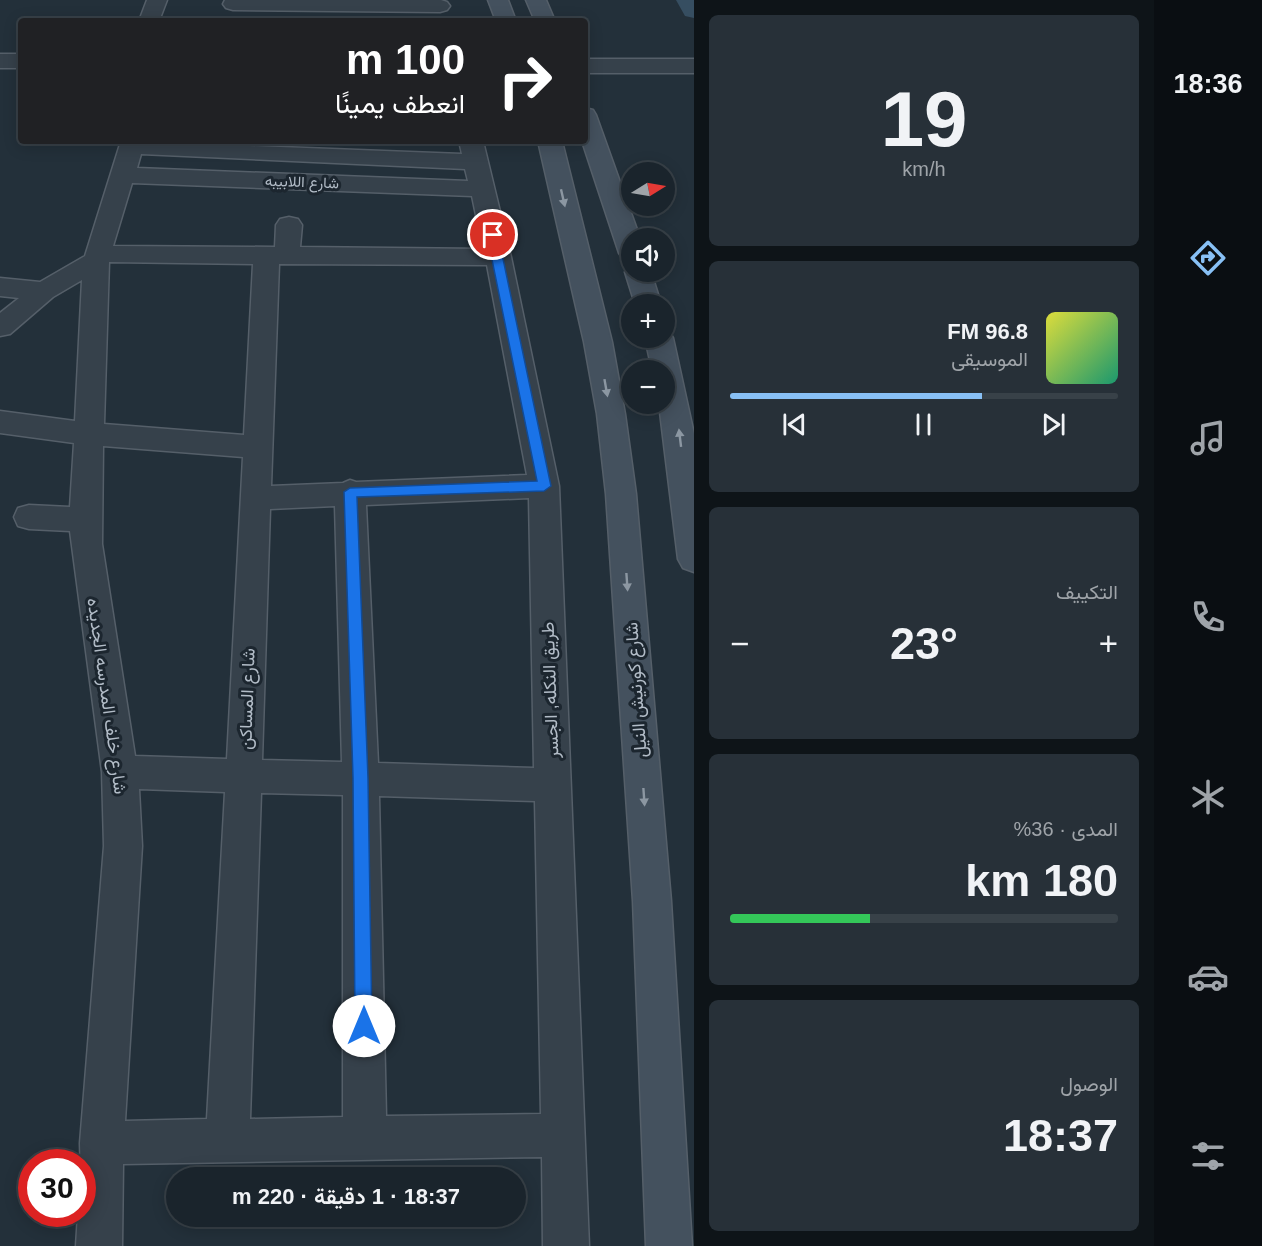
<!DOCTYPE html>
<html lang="ar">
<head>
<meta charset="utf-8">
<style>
  body { margin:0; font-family:Arial,Vazirmatn,sans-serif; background:#273038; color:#f1f3f6; direction:rtl; height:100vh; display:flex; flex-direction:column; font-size:22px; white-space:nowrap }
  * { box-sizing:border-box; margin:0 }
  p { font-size:20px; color:#9fa4a9 }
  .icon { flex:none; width:33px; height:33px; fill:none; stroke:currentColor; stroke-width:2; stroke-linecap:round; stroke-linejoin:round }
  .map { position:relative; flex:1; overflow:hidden; direction:ltr }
  .sheet { display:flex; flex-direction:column; gap:15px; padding:15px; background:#0e1418; width:460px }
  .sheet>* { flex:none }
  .hud { position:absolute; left:18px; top:18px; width:570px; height:126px; border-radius:6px; box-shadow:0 3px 15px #0003,0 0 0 2px #384148; direction:rtl; background:#202124; color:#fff; overflow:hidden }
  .needle { width:39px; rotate:79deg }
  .fabs { position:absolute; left:621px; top:162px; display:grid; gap:12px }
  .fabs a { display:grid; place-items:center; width:54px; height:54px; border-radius:50%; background:#1a242c; box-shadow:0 3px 15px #0003,0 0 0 2px #384148; font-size:30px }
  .speed { position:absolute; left:18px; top:1149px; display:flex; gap:12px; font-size:30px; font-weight:700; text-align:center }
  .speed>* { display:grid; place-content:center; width:78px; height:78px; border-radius:50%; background:#1a242c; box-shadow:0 3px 15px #0003,0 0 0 2px #384148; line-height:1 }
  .speed .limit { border:9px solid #d22; background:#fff; color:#111 }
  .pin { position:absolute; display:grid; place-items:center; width:51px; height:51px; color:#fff; margin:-26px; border:3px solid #fff; border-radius:50%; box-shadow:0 2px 6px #0007 }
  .me { position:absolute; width:66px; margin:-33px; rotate:0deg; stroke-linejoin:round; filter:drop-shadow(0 0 4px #0008) }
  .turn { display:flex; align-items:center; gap:21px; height:126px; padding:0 24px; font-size:27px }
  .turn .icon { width:78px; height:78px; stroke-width:2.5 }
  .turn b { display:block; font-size:42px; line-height:51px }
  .big { font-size:45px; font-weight:600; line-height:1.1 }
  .sheet .tile { flex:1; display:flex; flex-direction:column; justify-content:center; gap:9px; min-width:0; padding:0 21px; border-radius:9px; background:#273038 }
  .sheet .dial { align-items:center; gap:0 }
  .dial b { font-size:78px; line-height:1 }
  .song { display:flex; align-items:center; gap:18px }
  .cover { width:72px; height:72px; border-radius:9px; background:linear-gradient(135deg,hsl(60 70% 55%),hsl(160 70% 35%)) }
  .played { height:6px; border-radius:3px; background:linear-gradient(90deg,#88c0f5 65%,#384148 65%) }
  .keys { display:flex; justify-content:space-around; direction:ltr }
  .heat { display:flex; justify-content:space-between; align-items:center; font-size:33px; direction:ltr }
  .charge { height:9px; border-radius:4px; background:linear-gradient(90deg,#34c759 36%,#384148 0) }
  .trip { position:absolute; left:166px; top:1167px; width:360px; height:60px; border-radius:30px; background:#1a242c; box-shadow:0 3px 15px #0003,0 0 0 2px #384148; font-weight:600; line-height:60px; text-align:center; direction:rtl }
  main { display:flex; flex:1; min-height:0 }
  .tab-bar { display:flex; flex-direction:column; width:108px; justify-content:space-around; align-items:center; background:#0a0e12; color:#9fa4a9 }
  .tab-bar .icon { width:42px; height:42px }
  .tab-bar .on { color:#88c0f5 }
  .tab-bar b { font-size:27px; color:#f1f3f6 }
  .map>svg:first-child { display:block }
</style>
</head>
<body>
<main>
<nav class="tab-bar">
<b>18:36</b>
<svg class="icon on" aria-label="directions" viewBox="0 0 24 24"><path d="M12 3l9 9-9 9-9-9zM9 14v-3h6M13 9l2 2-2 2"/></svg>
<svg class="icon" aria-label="music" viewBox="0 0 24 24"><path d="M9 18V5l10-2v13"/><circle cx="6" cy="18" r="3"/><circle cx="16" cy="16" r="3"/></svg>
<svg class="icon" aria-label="phone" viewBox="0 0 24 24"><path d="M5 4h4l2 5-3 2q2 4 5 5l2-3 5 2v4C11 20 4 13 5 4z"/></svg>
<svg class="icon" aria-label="climate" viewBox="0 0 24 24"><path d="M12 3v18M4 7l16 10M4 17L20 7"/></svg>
<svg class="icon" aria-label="car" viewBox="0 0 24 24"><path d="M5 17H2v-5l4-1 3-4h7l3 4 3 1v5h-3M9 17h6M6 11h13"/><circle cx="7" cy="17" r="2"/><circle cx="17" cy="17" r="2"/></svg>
<svg class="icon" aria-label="filters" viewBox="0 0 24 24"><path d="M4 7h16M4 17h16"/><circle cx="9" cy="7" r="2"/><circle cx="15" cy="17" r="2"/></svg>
</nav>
<section class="sheet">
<div class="tile dial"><b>19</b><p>km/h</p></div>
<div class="tile">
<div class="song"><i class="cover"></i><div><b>96.8 FM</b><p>الموسيقى</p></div></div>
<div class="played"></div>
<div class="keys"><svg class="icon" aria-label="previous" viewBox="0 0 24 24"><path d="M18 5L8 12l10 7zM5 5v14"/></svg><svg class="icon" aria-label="pause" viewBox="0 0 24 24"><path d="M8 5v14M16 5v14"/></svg><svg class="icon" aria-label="next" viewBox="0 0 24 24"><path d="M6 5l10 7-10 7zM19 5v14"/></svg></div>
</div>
<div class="tile"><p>التكييف</p>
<div class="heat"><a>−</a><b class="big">23°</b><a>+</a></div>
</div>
<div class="tile"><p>المدى · 36%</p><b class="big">180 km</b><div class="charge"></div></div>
<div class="tile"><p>الوصول</p><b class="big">18:37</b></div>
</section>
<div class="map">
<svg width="694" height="1246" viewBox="0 0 694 1246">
  <rect width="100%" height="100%" fill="#23303a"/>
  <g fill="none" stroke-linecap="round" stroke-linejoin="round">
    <path fill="#364e61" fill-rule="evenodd" d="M 676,0 L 694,0 L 694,18 L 685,16 Z"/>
    <defs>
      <path id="street" d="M 147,0 L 167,0 L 159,21 L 139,21 Z
        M 225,0 L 441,0 L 447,2 L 450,6 L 447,10 L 440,12 L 233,10 L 226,8 L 223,4 Z
        M 0,54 L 21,54 L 21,68 L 0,68 Z
        M 585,59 L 694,59 L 694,73 L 585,73 Z
        M 121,141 L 462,154 L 459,141 L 483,141 L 511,257 L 559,486 L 589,1246 L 543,1246 L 542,1157 L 123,1164 L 122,1246 L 76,1246 L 78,1214 L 82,1214 L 80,1143 L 104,846 L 102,772 L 70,531 L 29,529 L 18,526 L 14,517 L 18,508 L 29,505 L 70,507 L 74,443 L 0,433 L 0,411 L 75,421 L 82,280 L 53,297 L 10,334 L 0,336 L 0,313 L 19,298 L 0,296 L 0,278 L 40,282 L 85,256 ZM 141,154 L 465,169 L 468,181 L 137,168 ZM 132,183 L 472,196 L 483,249 L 300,247 L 302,225 L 298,219 L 289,217 L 280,219 L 276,225 L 275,247 L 113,246 ZM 109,262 L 253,264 L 244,435 L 104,424 ZM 279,264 L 487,265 L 527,475 L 356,482 L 350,480 L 343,483 L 271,486 ZM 103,446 L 243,457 L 227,759 L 135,756 L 102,544 ZM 529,498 L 534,768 L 378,763 L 366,505 ZM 335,506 L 342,762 L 262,760 L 270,509 ZM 139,789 L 225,792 L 207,1119 L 125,1121 L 142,846 ZM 261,793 L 343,795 L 343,1117 L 250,1119 ZM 379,796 L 535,801 L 541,1114 L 386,1116 Z"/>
      <path id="secondary" d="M 488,0 L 508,0 L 516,21 L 496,21 Z
        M 526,0 L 546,0 L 555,21 L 535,21 Z
        M 585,108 L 593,110 L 596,115 L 640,238 L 632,238 L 632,261 L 623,259 L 619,253 L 582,141 L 585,141 Z
        M 538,141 L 562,141 L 612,342 L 625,414 L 636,494 L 671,901 L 692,1246 L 646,1246 L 633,901 L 606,494 L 597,414 L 584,342 Z
        M 632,265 L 632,272 L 651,272 L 661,304 L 635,304 L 625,272 Z
        M 664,330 L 669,331 L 673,338 L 694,434 L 694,572 L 683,568 L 678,559 L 659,404 L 664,404 L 664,370 L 652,370 L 645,338 L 664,338 Z"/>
    </defs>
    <use href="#street" stroke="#555f69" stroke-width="3"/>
    <use href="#secondary" stroke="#555f69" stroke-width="3"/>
    <use href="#street" fill="#36414b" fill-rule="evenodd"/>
    <use href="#secondary" fill="#44515e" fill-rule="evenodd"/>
  </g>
  <defs><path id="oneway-solid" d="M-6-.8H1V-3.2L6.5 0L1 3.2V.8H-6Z" transform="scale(1.5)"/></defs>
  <g fill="#8c97a2">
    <use href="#oneway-solid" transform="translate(563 198) rotate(77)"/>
    <use href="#oneway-solid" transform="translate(606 388) rotate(80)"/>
    <use href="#oneway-solid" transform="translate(680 438) rotate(-97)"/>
    <use href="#oneway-solid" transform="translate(627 582) rotate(86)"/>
    <use href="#oneway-solid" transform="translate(644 797) rotate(86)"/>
  </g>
  <path fill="#1a73e8" stroke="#114b97" stroke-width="1.5" d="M 493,231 L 498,235 L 551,486 L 544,491 L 357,497 L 368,778 L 372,1026 L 370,1032 L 364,1034 L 358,1032 L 355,1026 L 353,778 L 344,492 L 350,488 L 537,481 L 487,235 Z"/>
  <g text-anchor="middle" stroke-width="6" stroke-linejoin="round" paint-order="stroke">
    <g font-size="15" fill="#b2bcc7" stroke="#1c262f">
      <text transform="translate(302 182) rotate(2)" y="5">شارع اللابيبه</text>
    </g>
    <g font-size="18" fill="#b2bcc7" stroke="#1c262f">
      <text transform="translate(550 690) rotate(-92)" y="6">طريق النكله, الجسر</text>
      <text transform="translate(636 690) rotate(-94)" y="6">شارع كورنيش النيل</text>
      <text transform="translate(107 696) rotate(82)" y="6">شارع خلف المدرسه الجديده</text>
      <text transform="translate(247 699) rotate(-88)" y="6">شارع المساكن</text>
    </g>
  </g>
</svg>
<div class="fabs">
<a><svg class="needle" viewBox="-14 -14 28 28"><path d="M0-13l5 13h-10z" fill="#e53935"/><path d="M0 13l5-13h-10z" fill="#9fa4a9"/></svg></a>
<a><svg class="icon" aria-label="sound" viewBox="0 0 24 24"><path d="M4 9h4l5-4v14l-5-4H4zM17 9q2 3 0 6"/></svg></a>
<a>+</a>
<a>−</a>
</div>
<div class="speed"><div class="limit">30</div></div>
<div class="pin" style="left:493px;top:235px;background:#d93025"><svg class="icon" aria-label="arrive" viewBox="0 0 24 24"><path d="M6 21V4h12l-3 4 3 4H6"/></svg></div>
<svg class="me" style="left:364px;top:1026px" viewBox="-20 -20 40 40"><circle r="19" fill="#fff"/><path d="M0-13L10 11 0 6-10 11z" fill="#1a73e8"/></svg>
<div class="trip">18:37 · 1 دقيقة · 220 m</div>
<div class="hud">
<div class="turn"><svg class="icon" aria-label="right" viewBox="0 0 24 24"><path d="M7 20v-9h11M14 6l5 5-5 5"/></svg><div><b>100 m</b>انعطف يمينًا</div></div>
</div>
</div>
</main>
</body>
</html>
